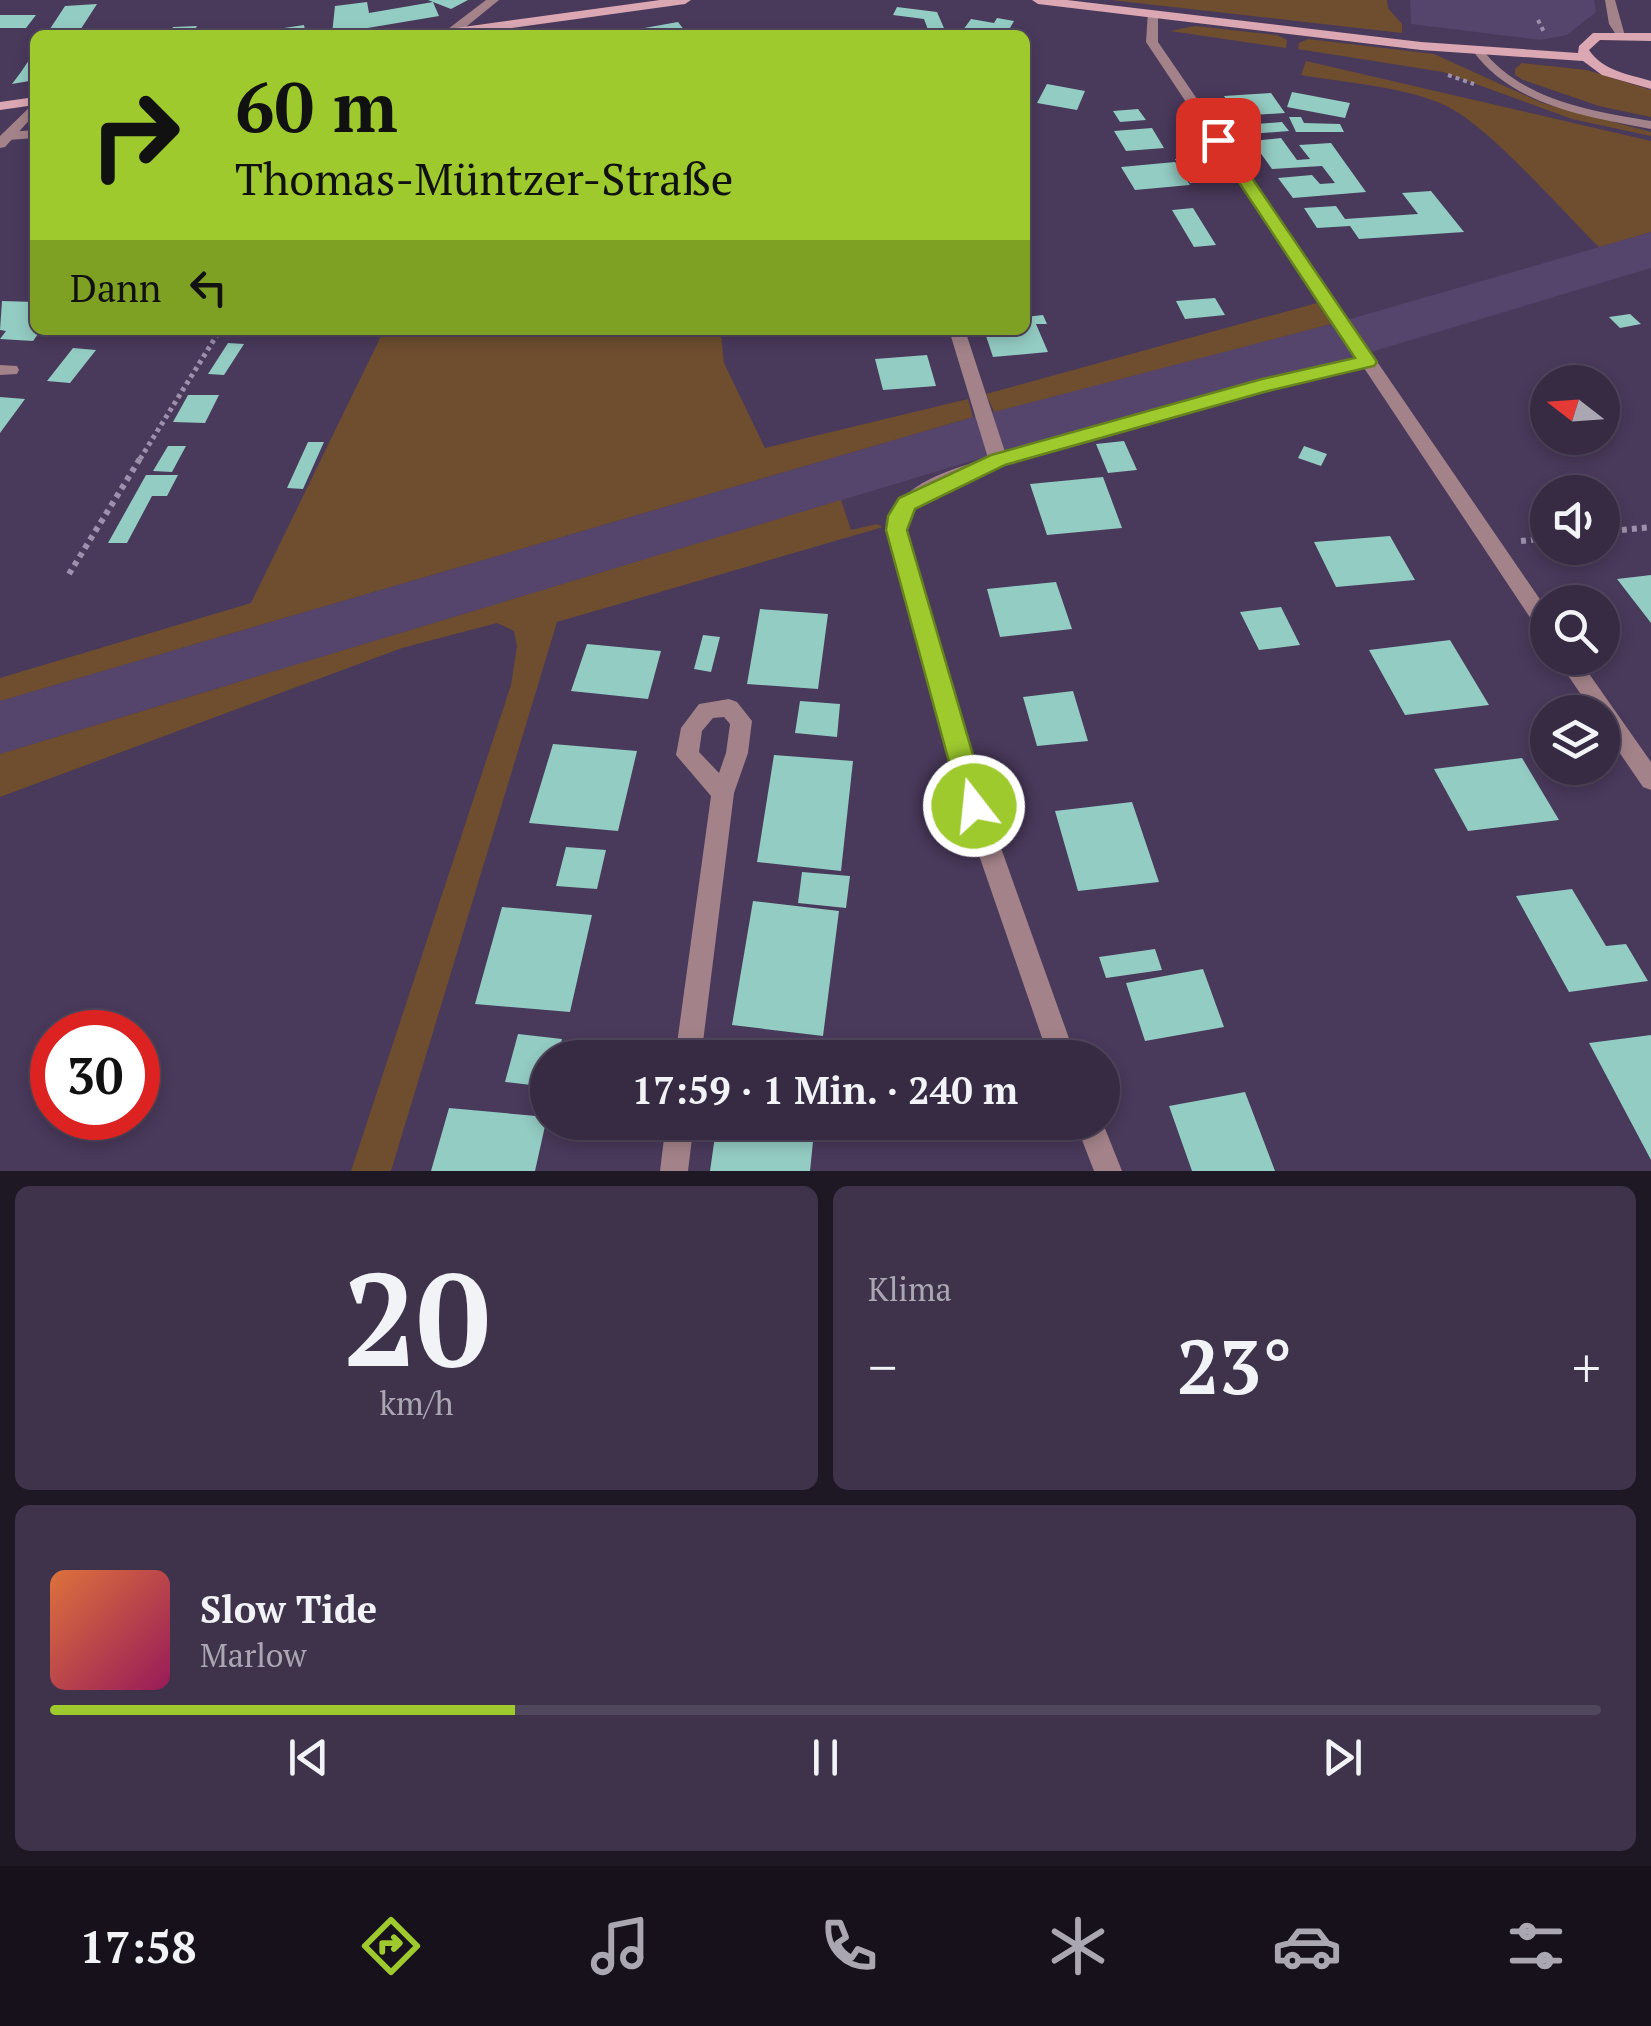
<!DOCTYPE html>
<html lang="de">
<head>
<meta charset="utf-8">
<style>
  body { margin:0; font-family:"PT Serif",serif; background:#3e334b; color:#f1f3f6; height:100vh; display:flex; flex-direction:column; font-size:38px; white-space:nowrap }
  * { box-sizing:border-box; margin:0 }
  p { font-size:32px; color:#aaa7b2 }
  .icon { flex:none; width:55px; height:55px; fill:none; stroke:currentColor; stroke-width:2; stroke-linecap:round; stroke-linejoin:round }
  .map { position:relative; height:1171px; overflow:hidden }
  .side { display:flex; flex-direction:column; gap:15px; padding:15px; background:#1e1825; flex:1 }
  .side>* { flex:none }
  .hud { position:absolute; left:30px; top:30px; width:1000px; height:305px; border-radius:15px; box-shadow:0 5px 15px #0003,0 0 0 2px #51475d; background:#9eca2e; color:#111; overflow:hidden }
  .needle { width:65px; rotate:287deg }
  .tools { position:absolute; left:1530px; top:365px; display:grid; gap:20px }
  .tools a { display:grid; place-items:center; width:90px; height:90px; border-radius:50%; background:#372b44; box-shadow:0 5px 15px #0003,0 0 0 2px #51475d; font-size:50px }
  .speed { position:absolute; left:30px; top:1010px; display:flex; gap:20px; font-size:50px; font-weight:700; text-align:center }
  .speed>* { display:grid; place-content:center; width:130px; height:130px; border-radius:50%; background:#372b44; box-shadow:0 5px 15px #0003,0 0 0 2px #51475d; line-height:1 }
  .speed .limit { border:15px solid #d22; background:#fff; color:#111 }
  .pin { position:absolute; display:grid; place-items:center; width:85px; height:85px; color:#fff; margin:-42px; border-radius:20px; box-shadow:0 5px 15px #0006 }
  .me { position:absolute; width:110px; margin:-55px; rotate:344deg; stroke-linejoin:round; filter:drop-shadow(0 0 8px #0008) }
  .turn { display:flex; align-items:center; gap:35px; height:210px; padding:0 40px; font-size:45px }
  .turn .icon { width:130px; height:130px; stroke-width:2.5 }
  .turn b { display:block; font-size:70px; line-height:85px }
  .then { display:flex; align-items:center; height:95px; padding:0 40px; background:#0003; gap:20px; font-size:38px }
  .big { font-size:75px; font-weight:700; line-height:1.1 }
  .side .card { flex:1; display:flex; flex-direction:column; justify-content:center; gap:15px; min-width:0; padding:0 35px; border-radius:15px; background:#3e334b }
  .side .dial { align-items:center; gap:0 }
  .dial b { font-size:130px; line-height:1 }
  .song { display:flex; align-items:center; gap:30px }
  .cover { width:120px; height:120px; border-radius:15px; background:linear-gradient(135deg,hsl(20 70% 55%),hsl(330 70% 35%)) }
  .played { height:10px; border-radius:5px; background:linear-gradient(90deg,#9eca2e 30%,#51475d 30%) }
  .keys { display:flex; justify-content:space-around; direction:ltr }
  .heat { display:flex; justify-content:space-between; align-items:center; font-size:55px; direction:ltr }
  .side .tiles { flex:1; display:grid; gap:15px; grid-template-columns:1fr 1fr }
  .card:last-child { grid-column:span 2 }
  .trip { position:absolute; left:530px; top:1040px; width:590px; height:100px; border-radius:50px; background:#372b44; box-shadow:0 5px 15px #0003,0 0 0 2px #51475d; font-weight:700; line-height:100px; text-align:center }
  .dock { display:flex; height:160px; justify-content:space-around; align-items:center; background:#16111b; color:#aaa7b2 }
  .dock .icon { width:70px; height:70px }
  .dock .selected { color:#9eca2e }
  .dock b { font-size:45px; color:#f1f3f6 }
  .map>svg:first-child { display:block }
</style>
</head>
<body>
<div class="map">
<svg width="1651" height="1171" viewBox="0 0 1651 1171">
  <rect width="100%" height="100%" fill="#49395b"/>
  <path fill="#55446b" d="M 1410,0 L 1594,0 L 1596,12 L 1567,35 L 1541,40 L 1411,24 Z
    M 1651,232 L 1651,268 L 1371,352 L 978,459 L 0,754 L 0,701 L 973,417 L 1350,319 Z"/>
  <path fill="#6e4e2e" d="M 1111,0 L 1387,0 L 1388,8 L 1402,24 L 1402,33 Z
    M 1195,26 L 1277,35 L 1287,40 L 1286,48 L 1170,31 Z
    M 1308,39 L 1434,54 L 1542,103 L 1651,132 L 1651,136 L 1572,119 L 1443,72 L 1298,49 L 1299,43 Z
    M 1306,61 L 1651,141 L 1651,232 L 1599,247 C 1559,208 1497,135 1452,109 C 1413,87 1345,83 1301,75 Z
    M 1522,63 L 1587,70 L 1651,90 L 1651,117 L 1599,106 L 1523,80 L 1515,75 L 1515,69 Z
    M 1317,303 L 1331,324 L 994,412 L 986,394 Z
    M 384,330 L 745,330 L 721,334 L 724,363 L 765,448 L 968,399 L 973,417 L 0,701 L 0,678 L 251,603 Z
    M 841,500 L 851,530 L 877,524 L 883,527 L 557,622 L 391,1171 L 351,1171 L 511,685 L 517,646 L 514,631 L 497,623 L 402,648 L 0,797 L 0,754 Z"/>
  <path fill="#93ccc3" d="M 428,0 L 468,0 L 451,9 L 433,2 L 439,16 L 332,34 L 335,6 L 367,2 L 369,13 L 433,2 Z
    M 97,4 L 77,35 L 46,35 L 65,6 Z
    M 897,7 L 937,12 L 947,35 L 930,35 L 924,19 L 893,15 Z
    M 0,15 L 36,15 L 26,28 L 0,28 Z
    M 997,18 L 1014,21 L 1006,35 L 963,30 L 971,19 L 994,23 Z
    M 678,22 L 688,35 L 636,35 L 633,30 Z
    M 304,25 L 306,35 L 250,35 L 250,33 Z
    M 197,26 L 192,35 L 145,35 L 145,32 L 171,31 L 173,27 Z
    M 35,51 L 35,80 L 12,84 L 21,72 Z
    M 1047,84 L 1085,91 L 1077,110 L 1037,103 Z
    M 1292,92 L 1350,103 L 1345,118 L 1287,107 Z
    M 1271,93 L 1285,113 L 1237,116 L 1224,96 Z
    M 1138,109 L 1146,120 L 1120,122 L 1113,111 Z
    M 1289,117 L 1301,117 L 1304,123 L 1340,124 L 1344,132 L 1296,132 Z
    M 1282,122 L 1289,131 L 1250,134 L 1243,125 Z
    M 1152,128 L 1164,148 L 1126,151 L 1114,131 Z
    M 1281,138 L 1297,160 L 1310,159 L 1299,145 L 1331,143 L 1366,192 L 1293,198 L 1278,178 L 1312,175 L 1320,184 L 1335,183 L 1322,166 L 1272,169 L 1252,141 Z
    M 1197,157 L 1212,181 L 1190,183 L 1175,159 Z
    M 1175,162 L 1190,185 L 1135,190 L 1121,167 Z
    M 1431,191 L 1464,232 L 1359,239 L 1350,226 L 1317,228 L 1304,208 L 1336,206 L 1345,219 L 1418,214 L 1402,193 Z
    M 1193,208 L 1216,245 L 1194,247 L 1172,210 Z
    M 1215,298 L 1225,315 L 1185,319 L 1176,301 Z
    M 2,301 L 35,302 L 35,330 L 41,330 L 33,341 L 0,339 L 6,331 L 0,330 Z
    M 1630,314 L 1641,324 L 1620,328 L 1609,317 Z
    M 1043,315 L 1047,324 L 1036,324 L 1048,352 L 993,357 L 984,330 L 1025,330 L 1025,317 Z
    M 228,343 L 244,344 L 224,375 L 208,374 Z
    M 73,348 L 96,350 L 70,383 L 47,381 Z
    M 927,355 L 936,386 L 883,390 L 875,359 Z
    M 188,395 L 219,395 L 205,423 L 173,422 Z
    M 0,397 L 25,399 L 0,433 Z
    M 1124,441 L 1137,470 L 1108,473 L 1096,444 Z
    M 308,442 L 324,442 L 303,489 L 287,488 Z
    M 168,446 L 186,446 L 172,472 L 153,471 Z
    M 1304,446 L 1327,454 L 1321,466 L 1298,458 Z
    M 146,475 L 178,475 L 167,496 L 152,496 L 127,543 L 108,543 Z
    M 1103,477 L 1122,528 L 1047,535 L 1030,484 Z
    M 1390,536 L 1415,580 L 1336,587 L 1314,542 Z
    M 1651,575 L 1651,623 L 1617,579 Z
    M 1056,582 L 1072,629 L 1000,637 L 987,589 Z
    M 1281,607 L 1300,645 L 1259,650 L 1240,612 Z
    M 760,609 L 828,614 L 818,689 L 747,684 Z
    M 703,635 L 720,637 L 711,672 L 694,669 Z
    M 1450,640 L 1489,705 L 1405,715 L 1369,650 Z
    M 587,644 L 661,651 L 648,699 L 571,691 Z
    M 1073,691 L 1088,741 L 1037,746 L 1023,697 Z
    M 800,701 L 840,704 L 837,737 L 795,733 Z
    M 553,744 L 637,751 L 618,831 L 529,823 Z
    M 774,755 L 853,761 L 841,871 L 757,862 Z
    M 1522,758 L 1559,820 L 1468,831 L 1434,769 Z
    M 1132,802 L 1159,882 L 1078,891 L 1055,811 Z
    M 566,847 L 606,850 L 597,889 L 556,886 Z
    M 802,872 L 850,876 L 846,908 L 798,903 Z
    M 1572,889 L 1606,946 L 1626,944 L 1648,981 L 1569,992 L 1516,896 Z
    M 753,901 L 839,911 L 823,1036 L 732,1025 Z
    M 502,907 L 592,915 L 570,1012 L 475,1004 Z
    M 1155,949 L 1162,970 L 1106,978 L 1099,957 Z
    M 1203,969 L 1224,1027 L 1145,1041 L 1126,983 Z
    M 518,1034 L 562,1039 L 557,1058 L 548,1058 L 548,1087 L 505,1082 Z
    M 1651,1035 L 1651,1160 L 1589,1043 Z
    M 786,1038 L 834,1042 L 833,1058 L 784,1058 Z
    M 1245,1092 L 1275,1171 L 1192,1171 L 1169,1106 Z
    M 449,1108 L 547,1117 L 535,1171 L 431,1171 Z
    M 717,1122 L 815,1122 L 810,1171 L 710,1171 Z"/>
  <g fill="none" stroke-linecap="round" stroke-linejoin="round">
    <path stroke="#9c90ac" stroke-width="4" stroke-dasharray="4 4" stroke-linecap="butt" d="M 1538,20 L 1545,34
      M 1448,75 L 1474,84"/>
    <path stroke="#9c90ac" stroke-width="5" stroke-dasharray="4 4" stroke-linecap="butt" d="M 140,459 L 220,330"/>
    <path stroke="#9c90ac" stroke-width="6" stroke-dasharray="5 5" stroke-linecap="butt" d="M 1602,532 L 1651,527
      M 1521,541 L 1548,538
      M 69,574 L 141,457"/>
    <path fill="#a38389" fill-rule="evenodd" d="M 1605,0 L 1615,0 L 1625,36 L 1617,36 L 1609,24 Z
      M 1474,49 L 1482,49 C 1521,100 1591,111 1651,121 L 1651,129 C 1588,117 1513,106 1473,51 Z
      M 35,130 L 35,138 L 8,140 L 2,136 L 8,132 Z"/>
    <path fill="#a38389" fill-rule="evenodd" d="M 486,0 L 499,0 L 456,35 L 448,35 L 448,29 Z
      M 1148,11 L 1158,14 L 1158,42 L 1548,611 L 1548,636 L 1541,634 L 1364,368 C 1264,391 1166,418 1068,446 C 1023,459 946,475 913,509 C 908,515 907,522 907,530 L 986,806 L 1076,1058 L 1049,1058 L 962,806 L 887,530 C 893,484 951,470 988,458 L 949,330 L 965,330 L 1005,452 L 1186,401 L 1357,359 L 1146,42 Z
      M 35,102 L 35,114 L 5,147 L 0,148 L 0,136 Z
      M 0,365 L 17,366 L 19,370 L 17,374 L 0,375 Z
      M 1556,658 L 1578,658 L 1651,762 L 1651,790 L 1643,787 L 1602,727 L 1602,712 L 1593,712 Z
      M 729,699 L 737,702 L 752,721 L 748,753 L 734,793 L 701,1058 L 675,1058 L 711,796 L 676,755 L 681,728 L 699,704 ZM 724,717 L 730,724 L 726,753 L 719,773 L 699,752 L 702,731 L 713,718 Z
      M 666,1122 L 694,1122 L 688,1171 L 660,1171 Z
      M 1075,1122 L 1102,1121 L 1122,1171 L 1094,1171 Z"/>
    <path fill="#daa7b2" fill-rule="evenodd" d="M 660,0 L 691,0 L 685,4 L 460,35 L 428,35 L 434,31 Z
      M 1032,0 L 1067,0 L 1421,42 L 1578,53 L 1579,46 L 1593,33 L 1651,33 L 1651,41 L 1600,40 L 1589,50 C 1603,71 1628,74 1651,81 L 1651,89 L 1602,75 L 1583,61 L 1421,50 L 1038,4 Z
      M 35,97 L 35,105 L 0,110 L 0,102 Z"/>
  </g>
  <path fill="#9eca2e" stroke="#67831e" stroke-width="2.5" d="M 1213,137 L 1224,137 L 1377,362 L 1374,366 L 1264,392 L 1005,465 L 915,509 L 907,530 L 988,806 L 984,815 L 974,818 L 965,815 L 961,806 L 886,530 L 888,516 L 899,498 L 991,455 L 1262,379 L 1355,358 L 1211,140 Z"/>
</svg>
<div class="tools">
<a><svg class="needle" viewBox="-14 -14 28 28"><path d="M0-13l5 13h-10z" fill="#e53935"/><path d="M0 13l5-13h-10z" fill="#aaa7b2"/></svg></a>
<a><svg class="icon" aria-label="sound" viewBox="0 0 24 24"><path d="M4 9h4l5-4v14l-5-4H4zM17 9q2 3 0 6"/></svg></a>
<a><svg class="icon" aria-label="search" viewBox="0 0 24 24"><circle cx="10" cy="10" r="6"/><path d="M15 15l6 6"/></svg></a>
<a><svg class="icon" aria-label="layers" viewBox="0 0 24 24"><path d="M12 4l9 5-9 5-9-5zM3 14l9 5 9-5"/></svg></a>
</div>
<div class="speed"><div class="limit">30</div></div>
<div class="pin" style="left:1218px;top:140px;background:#d93025"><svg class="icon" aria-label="arrive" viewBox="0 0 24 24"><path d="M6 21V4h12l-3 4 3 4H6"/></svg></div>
<svg class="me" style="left:974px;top:806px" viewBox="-20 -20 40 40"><circle r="17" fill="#9eca2e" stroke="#fff" stroke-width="3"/><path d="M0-11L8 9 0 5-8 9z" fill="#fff"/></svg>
<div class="trip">17:59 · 1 Min. · 240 m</div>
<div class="hud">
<div class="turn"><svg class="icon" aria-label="right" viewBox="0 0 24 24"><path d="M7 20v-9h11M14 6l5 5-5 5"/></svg><div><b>60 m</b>Thomas-Müntzer-Straße</div></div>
<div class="then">Dann<svg class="icon" aria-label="left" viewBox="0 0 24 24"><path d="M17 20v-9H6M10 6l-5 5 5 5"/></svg></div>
</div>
</div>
<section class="side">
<div class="tiles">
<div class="card dial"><b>20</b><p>km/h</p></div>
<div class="card"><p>Klima</p>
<div class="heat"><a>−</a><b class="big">23°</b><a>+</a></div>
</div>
<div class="card">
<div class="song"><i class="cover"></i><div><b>Slow Tide</b><p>Marlow</p></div></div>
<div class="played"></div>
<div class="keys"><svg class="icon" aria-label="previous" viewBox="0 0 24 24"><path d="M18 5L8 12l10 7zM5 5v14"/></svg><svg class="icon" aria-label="pause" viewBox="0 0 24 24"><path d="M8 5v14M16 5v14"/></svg><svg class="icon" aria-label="next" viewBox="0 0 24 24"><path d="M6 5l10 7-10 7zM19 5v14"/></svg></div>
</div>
</div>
</section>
<nav class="dock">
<b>17:58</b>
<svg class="icon selected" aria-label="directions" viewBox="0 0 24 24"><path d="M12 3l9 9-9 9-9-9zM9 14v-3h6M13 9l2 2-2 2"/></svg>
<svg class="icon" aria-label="music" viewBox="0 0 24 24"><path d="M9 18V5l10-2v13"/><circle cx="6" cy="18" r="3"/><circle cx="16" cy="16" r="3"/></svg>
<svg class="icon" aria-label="phone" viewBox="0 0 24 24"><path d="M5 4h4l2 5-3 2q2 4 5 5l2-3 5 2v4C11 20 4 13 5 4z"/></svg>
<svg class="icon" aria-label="climate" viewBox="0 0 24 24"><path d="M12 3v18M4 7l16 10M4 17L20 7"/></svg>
<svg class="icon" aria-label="car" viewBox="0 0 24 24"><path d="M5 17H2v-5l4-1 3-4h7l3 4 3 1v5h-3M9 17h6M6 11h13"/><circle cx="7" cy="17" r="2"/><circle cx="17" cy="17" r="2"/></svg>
<svg class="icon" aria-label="filters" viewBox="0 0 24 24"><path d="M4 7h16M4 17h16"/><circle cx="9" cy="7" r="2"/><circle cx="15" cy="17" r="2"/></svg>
</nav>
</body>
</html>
